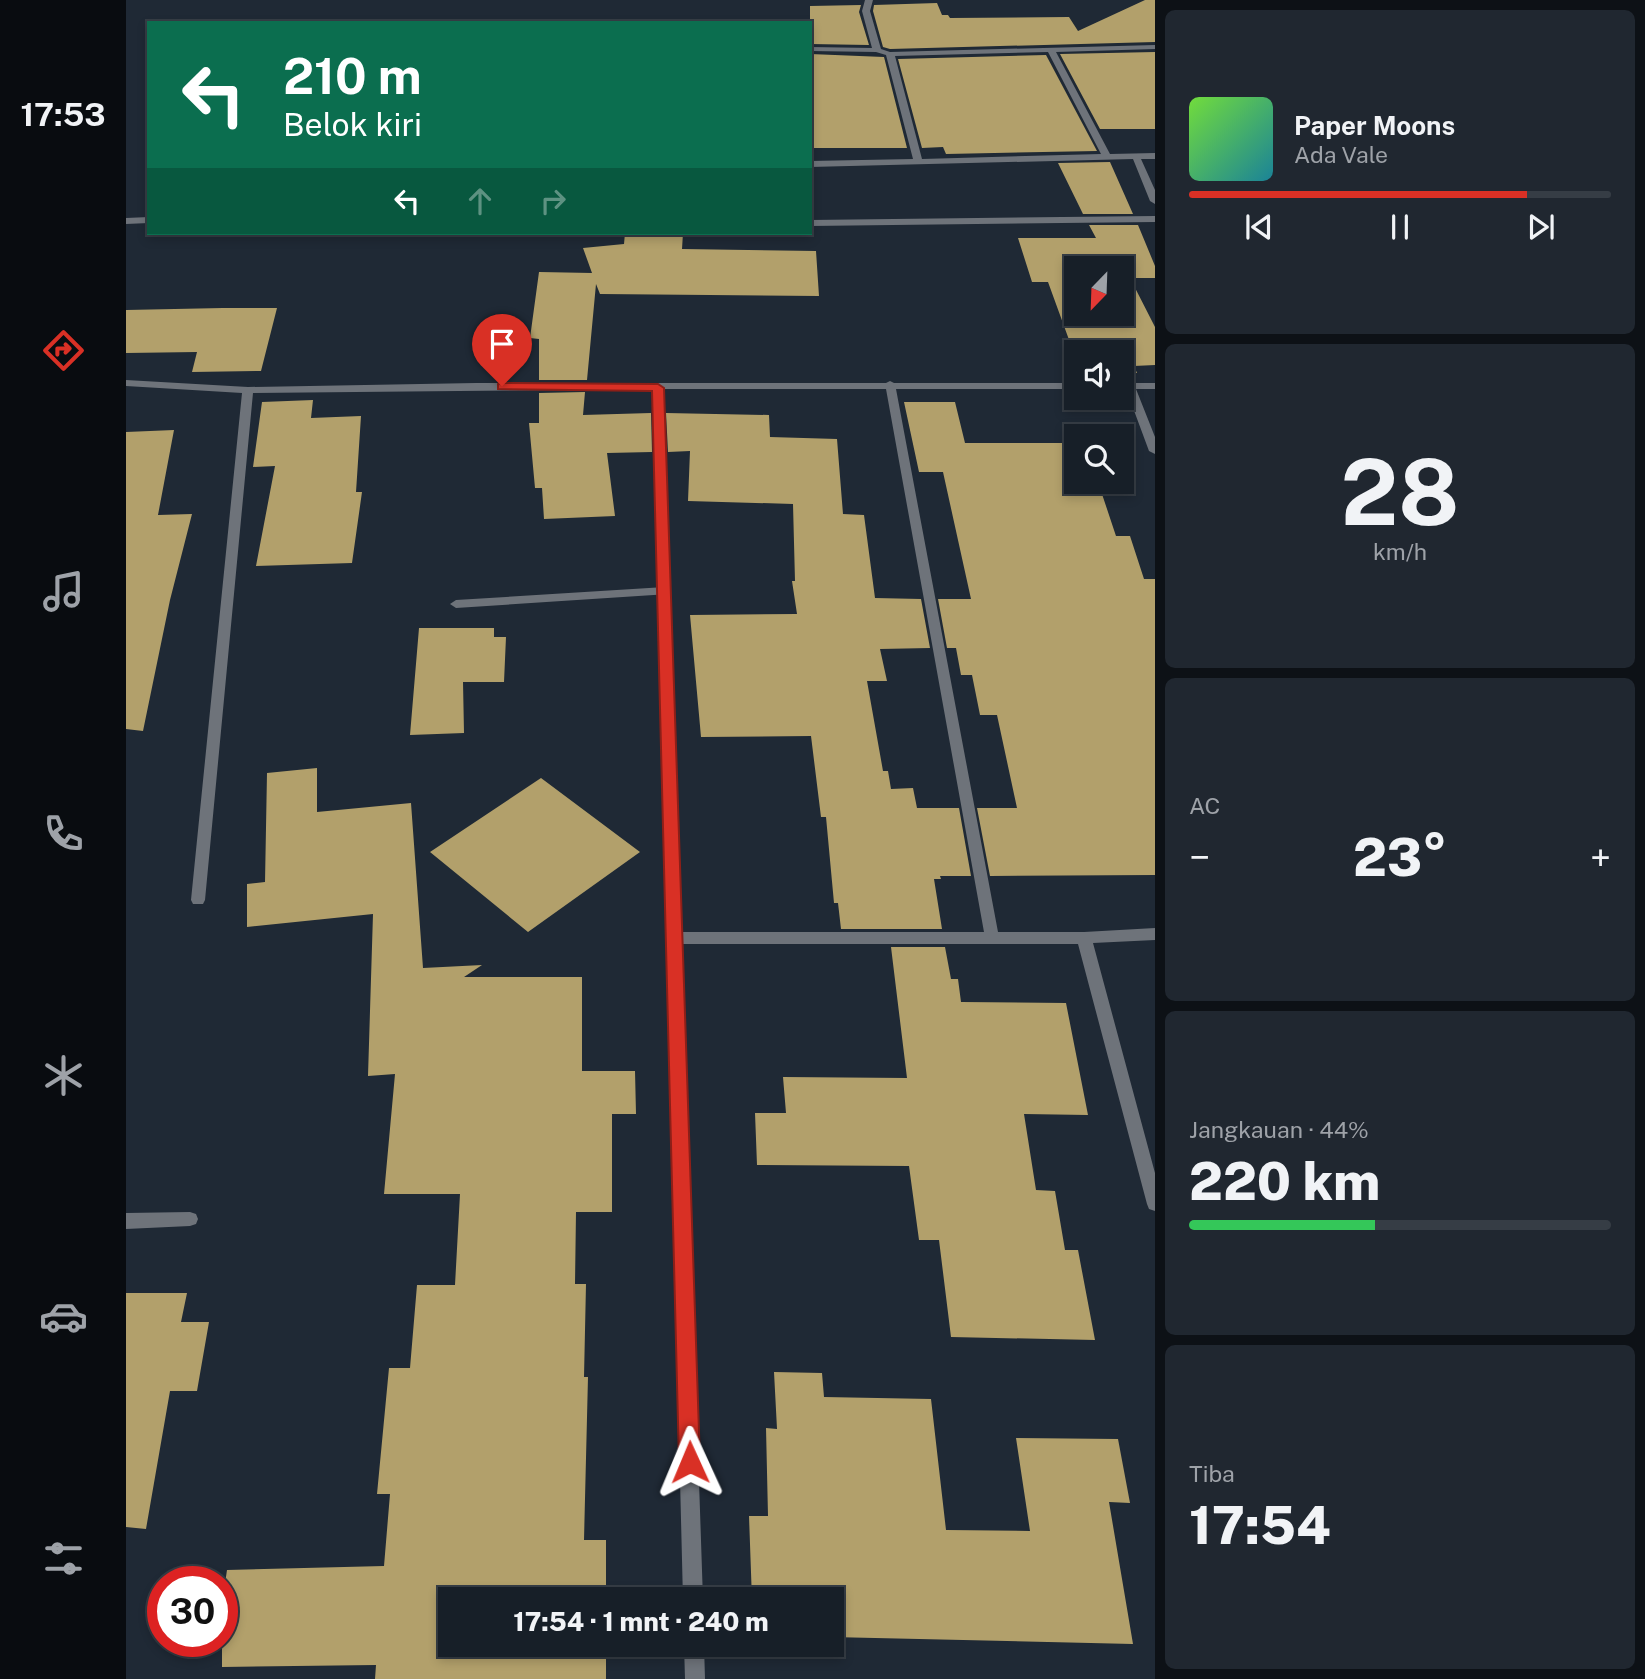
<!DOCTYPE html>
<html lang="id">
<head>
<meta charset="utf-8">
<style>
  body { margin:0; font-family:"Public Sans",sans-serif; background:#202730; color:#f1f3f6; height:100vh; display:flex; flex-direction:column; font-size:26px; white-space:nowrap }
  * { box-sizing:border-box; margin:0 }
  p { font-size:23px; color:#9ea2a8 }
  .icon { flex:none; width:38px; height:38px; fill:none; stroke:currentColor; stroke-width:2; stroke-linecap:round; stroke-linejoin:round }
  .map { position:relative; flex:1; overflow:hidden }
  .details { display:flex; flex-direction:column; gap:10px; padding:10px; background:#0d1116; width:490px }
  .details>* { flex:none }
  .hud { position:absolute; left:21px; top:21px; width:665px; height:214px; border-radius:0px; box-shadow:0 4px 10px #0003,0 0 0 2px #363d45; background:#0b6e4f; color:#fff; overflow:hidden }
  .needle { width:46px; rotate:203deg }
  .controls { position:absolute; left:938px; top:256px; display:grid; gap:14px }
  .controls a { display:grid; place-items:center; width:70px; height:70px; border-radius:0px; background:#171f28; box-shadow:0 4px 10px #0003,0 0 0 2px #363d45; font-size:35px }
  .speed { position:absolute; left:21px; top:1566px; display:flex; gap:14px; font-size:35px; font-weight:700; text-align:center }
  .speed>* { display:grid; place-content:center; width:91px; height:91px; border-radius:50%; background:#171f28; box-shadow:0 4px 10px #0003,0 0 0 2px #363d45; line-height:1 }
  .speed .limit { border:10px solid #d22; background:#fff; color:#111 }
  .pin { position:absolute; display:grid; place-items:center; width:60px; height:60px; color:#fff; margin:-72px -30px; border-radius:50% 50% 50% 0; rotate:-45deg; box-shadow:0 0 7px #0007 }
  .pin .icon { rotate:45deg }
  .me { position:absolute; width:77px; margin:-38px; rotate:359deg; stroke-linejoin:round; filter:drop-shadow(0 0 5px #0008) }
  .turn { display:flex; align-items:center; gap:24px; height:147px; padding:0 21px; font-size:32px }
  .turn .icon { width:91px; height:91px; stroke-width:2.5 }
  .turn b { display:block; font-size:49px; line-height:60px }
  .lanes { display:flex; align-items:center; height:66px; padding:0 21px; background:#0003; justify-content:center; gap:35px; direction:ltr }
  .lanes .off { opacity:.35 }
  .big { font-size:52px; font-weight:800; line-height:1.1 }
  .details .card { flex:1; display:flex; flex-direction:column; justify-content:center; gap:10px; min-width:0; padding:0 24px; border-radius:10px; background:#202730 }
  .details .dial { align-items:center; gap:0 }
  .dial b { font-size:91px; line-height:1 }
  .song { display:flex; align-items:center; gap:21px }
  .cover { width:84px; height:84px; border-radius:10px; background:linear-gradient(135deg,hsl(100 70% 55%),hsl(190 70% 35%)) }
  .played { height:7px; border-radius:4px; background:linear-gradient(90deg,#d93025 80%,#363d45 80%) }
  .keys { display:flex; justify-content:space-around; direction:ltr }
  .heat { display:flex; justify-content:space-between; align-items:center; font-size:38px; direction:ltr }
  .charge { height:10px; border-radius:5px; background:linear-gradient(90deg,#34c759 44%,#363d45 0) }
  .trip { position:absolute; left:312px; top:1587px; width:406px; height:70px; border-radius:0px; background:#171f28; box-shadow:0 4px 10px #0003,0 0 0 2px #363d45; font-weight:800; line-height:70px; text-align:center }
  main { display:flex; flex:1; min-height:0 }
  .dock { display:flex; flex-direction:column; width:126px; justify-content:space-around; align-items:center; background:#090c10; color:#9ea2a8 }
  .dock .icon { width:49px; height:49px }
  .dock .current { color:#d93025 }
  .dock b { font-size:32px; color:#f1f3f6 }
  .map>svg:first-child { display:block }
</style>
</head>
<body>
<main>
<nav class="dock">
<b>17:53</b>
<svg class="icon current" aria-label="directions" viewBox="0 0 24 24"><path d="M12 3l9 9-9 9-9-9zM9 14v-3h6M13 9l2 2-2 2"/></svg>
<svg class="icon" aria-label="music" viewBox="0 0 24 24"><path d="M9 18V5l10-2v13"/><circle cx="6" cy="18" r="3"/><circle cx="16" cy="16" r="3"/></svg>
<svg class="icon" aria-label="phone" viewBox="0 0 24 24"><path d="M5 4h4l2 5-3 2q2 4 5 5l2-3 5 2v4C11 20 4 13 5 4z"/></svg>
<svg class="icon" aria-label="climate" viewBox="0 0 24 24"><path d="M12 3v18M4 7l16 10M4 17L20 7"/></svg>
<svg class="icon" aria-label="car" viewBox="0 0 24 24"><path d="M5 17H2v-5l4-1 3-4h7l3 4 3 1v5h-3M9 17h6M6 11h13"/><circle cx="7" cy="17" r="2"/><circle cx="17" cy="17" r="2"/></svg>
<svg class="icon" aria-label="filters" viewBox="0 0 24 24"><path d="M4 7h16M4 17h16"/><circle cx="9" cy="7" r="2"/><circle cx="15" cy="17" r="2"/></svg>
</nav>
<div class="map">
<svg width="1029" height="1679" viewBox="0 0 1029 1679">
  <rect width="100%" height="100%" fill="#1f2935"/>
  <path fill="#b2a06b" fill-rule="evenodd" d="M 1019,0 L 1029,0 L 1029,42 L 764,49 L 757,47 L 747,11 L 748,5 L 811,3 L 816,15 L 822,15 L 824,18 L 943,17 L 952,31 Z
    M 735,5 L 733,12 L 743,45 L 684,44 L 684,6 Z
    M 1029,52 L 1029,129 L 974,129 L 934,54 Z
    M 684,54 L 758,57 L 781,148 L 684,148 Z
    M 920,55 L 971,151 L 820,154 L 817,147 L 796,148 L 772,59 Z
    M 984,162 L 1007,214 L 957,214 L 932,163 Z
    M 963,225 L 1012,225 L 1029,266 L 1029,278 L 1004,278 L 1029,327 L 1029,365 L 1008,366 L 1011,373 L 996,373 L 996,352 L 950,352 L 950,359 L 922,282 L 906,282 L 892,238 L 970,238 ZM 950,268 L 996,268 L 996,313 L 950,313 Z
    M 499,233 L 557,233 L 556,249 L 690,251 L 693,296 L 474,294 L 470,284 L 461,380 L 413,380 L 413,339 L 404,338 L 413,272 L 466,273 L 457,248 L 498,244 Z
    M 97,308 L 151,308 L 135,371 L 66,372 L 71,352 L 0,353 L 0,310 Z
    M 459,392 L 457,415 L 525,413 L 526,452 L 481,453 L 489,516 L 418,519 L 416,488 L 409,488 L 403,423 L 413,423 L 413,393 Z
    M 187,400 L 185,418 L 235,416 L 230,492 L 236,492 L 226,563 L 130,566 L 149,466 L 127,467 L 136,402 Z
    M 778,402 L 829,402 L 839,443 L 950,443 L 950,482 L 972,482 L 990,536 L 1004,536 L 1018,579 L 1029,579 L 1029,875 L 864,876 L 851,808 L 891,808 L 871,715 L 854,715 L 846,675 L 835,675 L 830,648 L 821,648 L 812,599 L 845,599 L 817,472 L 793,472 Z
    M 540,413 L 643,415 L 644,437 L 711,439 L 717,514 L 738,515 L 749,598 L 795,599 L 804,648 L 754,649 L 761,681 L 741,681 L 757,771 L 762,771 L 765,789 L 787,788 L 791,808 L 833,808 L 845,876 L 814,876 L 815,879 L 808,879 L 816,929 L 715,929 L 712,903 L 708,903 L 700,817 L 695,817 L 685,736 L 575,737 L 564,615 L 671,614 L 666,581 L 669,581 L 667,504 L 562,501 L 564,451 L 542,452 Z
    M 48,430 L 32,515 L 66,514 L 44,600 L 17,731 L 0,729 L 0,432 Z
    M 293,628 L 368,628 L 368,637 L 380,637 L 378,682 L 337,682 L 338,733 L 284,735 Z
    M 191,768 L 191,812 L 285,803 L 297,968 L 356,965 L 338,977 L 456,977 L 456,1071 L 509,1071 L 510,1114 L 486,1114 L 486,1212 L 450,1212 L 449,1284 L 460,1284 L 458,1377 L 462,1377 L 458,1540 L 480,1540 L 480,1600 L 324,1600 L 324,1645 L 480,1645 L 480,1679 L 249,1679 L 250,1665 L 96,1667 L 96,1604 L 101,1570 L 258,1566 L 264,1494 L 251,1494 L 263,1368 L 284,1368 L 291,1285 L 329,1285 L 334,1194 L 258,1194 L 269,1074 L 242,1076 L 247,914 L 121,927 L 121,884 L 139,882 L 141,773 Z
    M 415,778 L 514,852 L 402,932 L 304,852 Z
    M 765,947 L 819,947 L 825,979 L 832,979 L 835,1002 L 940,1003 L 962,1115 L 898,1114 L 910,1190 L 929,1191 L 939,1250 L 952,1250 L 969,1340 L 825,1337 L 813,1240 L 793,1240 L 783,1166 L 631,1165 L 629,1113 L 660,1113 L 657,1077 L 781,1078 Z
    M 0,1293 L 61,1293 L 55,1322 L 83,1322 L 71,1391 L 44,1391 L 20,1529 L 0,1527 Z
    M 648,1372 L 696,1373 L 698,1397 L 805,1399 L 820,1530 L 904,1531 L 890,1438 L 992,1439 L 1004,1503 L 983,1502 L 1007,1644 L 705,1637 L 705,1600 L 626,1600 L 623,1516 L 642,1516 L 640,1428 L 651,1429 Z"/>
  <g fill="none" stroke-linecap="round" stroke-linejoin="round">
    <path fill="#6e737a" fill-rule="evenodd" d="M 539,587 L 545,591 L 543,594 L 330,608 L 324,604 L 330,600 Z"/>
    <path fill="#6e737a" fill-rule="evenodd" d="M 739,0 L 747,0 L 744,11 L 755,49 L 764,52 L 1029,45 L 1029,49 L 930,52 L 984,154 L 1029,153 L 1029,159 L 1015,159 L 1029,190 L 1029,204 L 1024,201 L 1007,159 L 684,167 L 684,161 L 787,159 L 760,55 L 750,52 L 684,51 L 684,47 L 746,48 L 736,11 ZM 922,52 L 975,154 L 796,159 L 769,56 Z
      M 1029,216 L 1029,222 L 684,226 L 684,220 Z
      M 23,217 L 23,223 L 0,224 L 0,218 Z
      M 0,380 L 122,387 L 350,383 L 760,383 L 764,381 L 768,383 L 950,383 L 950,389 L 770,389 L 872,932 L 958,932 L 1029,928 L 1029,940 L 967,943 L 1029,1173 L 1029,1211 L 1023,1209 L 1021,1204 L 952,944 L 555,944 L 577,1600 L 557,1600 L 527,389 L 127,393 L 79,900 L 77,904 L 67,904 L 65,900 L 116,393 L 0,386 ZM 537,389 L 760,389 L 858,932 L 555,932 Z
      M 996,383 L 1029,383 L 1029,389 L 1010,389 L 1029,437 L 1029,454 L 1023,451 L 1000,389 L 996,389 Z
      M 64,1212 L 70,1214 L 72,1219 L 70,1224 L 64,1226 L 0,1229 L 0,1213 Z
      M 558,1645 L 578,1645 L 579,1679 L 559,1679 Z"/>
  </g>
  <path fill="#d93025" stroke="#8d1f18" stroke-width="2" d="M 376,383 L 532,384 L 538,388 L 574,1462 L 571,1470 L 564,1473 L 556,1470 L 553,1462 L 526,391 L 372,389 L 372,384 Z"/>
</svg>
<div class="controls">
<a><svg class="needle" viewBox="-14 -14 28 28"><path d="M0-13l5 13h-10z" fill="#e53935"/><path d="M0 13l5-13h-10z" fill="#9ea2a8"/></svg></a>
<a><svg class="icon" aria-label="sound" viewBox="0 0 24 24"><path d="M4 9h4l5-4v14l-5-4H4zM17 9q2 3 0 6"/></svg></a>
<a><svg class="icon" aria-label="search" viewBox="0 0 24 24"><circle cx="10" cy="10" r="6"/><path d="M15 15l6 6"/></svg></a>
</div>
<div class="speed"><div class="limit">30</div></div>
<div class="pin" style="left:376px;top:386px;background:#d93025"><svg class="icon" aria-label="arrive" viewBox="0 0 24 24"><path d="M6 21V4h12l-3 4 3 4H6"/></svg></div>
<svg class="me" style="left:564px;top:1462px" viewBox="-20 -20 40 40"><path d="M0-17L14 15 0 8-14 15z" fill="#d93025" stroke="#fff" stroke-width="4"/></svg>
<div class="trip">17:54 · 1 mnt · 240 m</div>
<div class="hud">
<div class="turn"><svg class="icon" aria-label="left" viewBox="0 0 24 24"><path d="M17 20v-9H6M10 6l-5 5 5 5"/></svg><div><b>210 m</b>Belok kiri</div></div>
<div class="lanes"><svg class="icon" aria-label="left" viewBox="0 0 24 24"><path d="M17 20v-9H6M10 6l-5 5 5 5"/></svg><svg class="icon off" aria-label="ahead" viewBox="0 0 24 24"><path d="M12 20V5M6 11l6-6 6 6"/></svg><svg class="icon off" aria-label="right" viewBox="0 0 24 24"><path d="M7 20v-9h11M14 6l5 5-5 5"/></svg></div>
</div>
</div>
<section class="details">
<div class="card">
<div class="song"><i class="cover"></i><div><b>Paper Moons</b><p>Ada Vale</p></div></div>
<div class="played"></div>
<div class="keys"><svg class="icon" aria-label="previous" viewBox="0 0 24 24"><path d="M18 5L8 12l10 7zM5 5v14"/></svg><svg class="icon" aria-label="pause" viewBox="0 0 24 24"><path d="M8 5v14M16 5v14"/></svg><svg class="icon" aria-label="next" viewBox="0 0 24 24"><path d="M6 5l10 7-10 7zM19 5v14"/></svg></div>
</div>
<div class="card dial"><b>28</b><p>km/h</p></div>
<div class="card"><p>AC</p>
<div class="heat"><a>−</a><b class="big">23°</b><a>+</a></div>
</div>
<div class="card"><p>Jangkauan · 44%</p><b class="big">220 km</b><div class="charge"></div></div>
<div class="card"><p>Tiba</p><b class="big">17:54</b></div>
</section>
</main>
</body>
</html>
